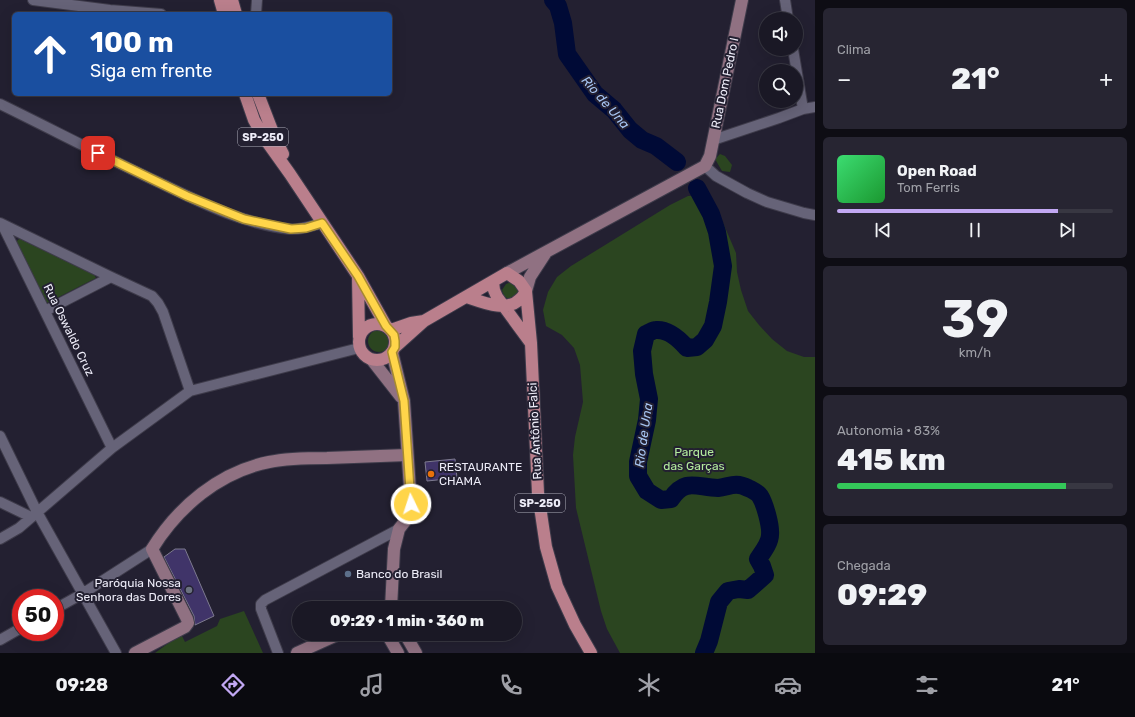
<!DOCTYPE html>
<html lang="pt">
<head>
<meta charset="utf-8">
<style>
  body { margin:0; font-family:Rubik,sans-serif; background:#272532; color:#f1f3f6; height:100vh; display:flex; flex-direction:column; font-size:15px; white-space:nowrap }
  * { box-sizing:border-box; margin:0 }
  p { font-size:13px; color:#9fa0a7 }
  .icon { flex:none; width:22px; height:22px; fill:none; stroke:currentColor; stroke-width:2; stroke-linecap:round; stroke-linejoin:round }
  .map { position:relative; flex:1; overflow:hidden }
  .sheet { display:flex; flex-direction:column; gap:8px; padding:8px; background:#0e0d14; width:320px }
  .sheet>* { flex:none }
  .hud { position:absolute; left:12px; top:12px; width:380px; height:84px; border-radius:6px; box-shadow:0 4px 16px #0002,0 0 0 1px #383742; background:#1a4fa0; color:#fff; overflow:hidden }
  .buttons { position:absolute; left:759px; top:12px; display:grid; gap:8px }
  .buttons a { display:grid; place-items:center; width:44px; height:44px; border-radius:50%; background:#1a1825; box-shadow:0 4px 16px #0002,0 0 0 1px #383742; font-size:20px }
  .speed { position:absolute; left:12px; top:589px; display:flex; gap:8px; font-size:20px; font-weight:700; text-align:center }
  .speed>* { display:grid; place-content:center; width:52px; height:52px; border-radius:50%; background:#1a1825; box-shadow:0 4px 16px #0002,0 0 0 1px #383742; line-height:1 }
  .speed .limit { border:6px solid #d22; background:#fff; color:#111 }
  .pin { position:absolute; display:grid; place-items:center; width:34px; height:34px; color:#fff; margin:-17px; border-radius:8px; box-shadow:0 2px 6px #0006 }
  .me { position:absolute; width:44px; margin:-22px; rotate:356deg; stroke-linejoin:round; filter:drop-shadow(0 0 3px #0008) }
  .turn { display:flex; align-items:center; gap:14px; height:84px; padding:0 12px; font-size:18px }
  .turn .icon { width:52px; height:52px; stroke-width:2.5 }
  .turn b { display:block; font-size:28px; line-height:34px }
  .big { font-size:30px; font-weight:800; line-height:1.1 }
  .sheet .widget { flex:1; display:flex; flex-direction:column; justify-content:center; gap:6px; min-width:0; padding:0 14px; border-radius:6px; background:#272532 }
  .sheet .dial { align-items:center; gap:0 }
  .dial b { font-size:52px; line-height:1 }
  .song { display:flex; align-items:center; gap:12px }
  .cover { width:48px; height:48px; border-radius:6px; background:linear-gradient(135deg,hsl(140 70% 55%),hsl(130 70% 35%)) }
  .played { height:4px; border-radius:2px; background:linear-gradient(90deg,#c2a8f3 80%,#383742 80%) }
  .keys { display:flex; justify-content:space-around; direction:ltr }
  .heat { display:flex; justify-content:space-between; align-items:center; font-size:22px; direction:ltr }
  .charge { height:6px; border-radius:3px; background:linear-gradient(90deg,#34c759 83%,#383742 0) }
  .trip { position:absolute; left:292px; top:601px; width:230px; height:40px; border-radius:20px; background:#1a1825; box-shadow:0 4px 16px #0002,0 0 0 1px #383742; font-weight:800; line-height:40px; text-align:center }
  .tabs { display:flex; height:64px; justify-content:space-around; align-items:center; background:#0a0a0f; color:#9fa0a7 }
  .tabs .icon { width:28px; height:28px }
  .tabs .on { color:#c2a8f3 }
  .tabs b { font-size:18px; color:#f1f3f6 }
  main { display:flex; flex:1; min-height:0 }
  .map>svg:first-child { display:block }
</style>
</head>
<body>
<main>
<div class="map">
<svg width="815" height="653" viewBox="0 0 815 653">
  <rect width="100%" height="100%" fill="#232031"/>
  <path fill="#2b4520" d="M 720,154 L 725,156 L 732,165 L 730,172 L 722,171 L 715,159 Z
    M 710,195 L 718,211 L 736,253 L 737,272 L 741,290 L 748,311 L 759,325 L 772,339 L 787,351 L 804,357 L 815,357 L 815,653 L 620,653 L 607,629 L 601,611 L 576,508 L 573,455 L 575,437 L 583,402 L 580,365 L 574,348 L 562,335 L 546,326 L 543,310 L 548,292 L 557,277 L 571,266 L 670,205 L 688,196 Z
    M 21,237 L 93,273 L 96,278 L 45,304 L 16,242 Z
    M 511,282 L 514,283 L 520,292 L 510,300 L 504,296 L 502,290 L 506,284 Z
    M368 341a11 11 0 1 1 22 0a11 11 0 1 1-22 0Z
    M 244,611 L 263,653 L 155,653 L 181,634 L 185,642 L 217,626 L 220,619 Z"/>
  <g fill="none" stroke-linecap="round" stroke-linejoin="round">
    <path stroke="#000a36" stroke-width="18" d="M 553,0 L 558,6 L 563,23 L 567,54 L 595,94 L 614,110 L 630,130 L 642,140 L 656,146 L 677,162
      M 697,188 L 711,214 L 717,232 L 723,266 L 718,302 L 713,326 L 705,340 L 697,347 L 687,348 C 680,340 669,329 656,330 C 653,330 649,333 646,334 L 642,351 L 644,374 L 649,399 L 647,420 L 638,462 L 638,476 L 647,491 L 661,500 L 671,499 C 685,477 698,488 718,488 C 729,487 735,481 748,488 C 751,489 758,493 760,496 C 765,504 771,526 770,535 C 770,543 762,553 758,559 L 762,566 L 765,575 L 748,590 L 739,589 L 728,591 L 719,602 L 709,641 L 704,653"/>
  </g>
  <path fill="#403469" stroke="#7d7a8f" d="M 455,459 L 457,478 L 427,481 L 425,462 Z
    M 175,549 L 185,549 L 214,616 L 195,625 L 194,616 L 164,557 Z"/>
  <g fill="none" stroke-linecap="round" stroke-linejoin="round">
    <defs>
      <path id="street" d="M 33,0 L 110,10 L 161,14
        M 785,0 L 788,19
        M 256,14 L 257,0
        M 793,49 L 803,109
        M 0,104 C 53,130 105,157 158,182 C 200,202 243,224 290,229 C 301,230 312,226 322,223
        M 713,140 L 779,118 L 803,109 L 815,107
        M 705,166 L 716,176 L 747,193 L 767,202 L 804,213 L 815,215
        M 0,223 L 111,277 L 152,296 L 158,303 L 163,312 L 190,391
        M 2,224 L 112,448
        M 45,311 L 111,277
        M 0,436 L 37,512 L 116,653
        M 0,502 L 31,517
        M 0,539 L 19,528 L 112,448 L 190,391 L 359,348
        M 55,609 L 82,594 L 152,549
        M 0,640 L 21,628
        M 278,653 L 261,609 L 261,604 L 265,600 L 399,529"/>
      <path id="secondary" d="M 507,273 L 705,166 L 710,156 L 742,0
        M 526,291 L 530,277 L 545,254
        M 372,360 L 401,397
        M 391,608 L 394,549 L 399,529 L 406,520 L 411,504 L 404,401 L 392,352
        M 387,634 L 398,653
        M 405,634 L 416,653
        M 135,653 L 185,627 L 188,623 L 187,619 L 152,549 C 178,507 219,472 269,462 C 288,458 308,458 327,458 C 354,457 380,456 407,455
        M 297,653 L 339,634"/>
      <path id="primary" d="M 220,0 L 224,14
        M 232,0 L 236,14
        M 245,94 L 254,120 L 265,139 L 290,174 L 358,276 L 386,326
        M 258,94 L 275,138 L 283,154
        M 358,277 L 359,337
        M 493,282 L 494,290 L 497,297 L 530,342
        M 467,297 C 482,302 507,313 520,299 C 523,297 524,294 526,291
        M359 342a18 18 0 1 1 36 0a18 18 0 1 1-36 0Z
        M 391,330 L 411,323 L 424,321
        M 395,347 L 424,321 L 507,273 L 519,281 L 526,291 L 531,343 L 538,493 L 546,547 L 557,586 L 575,625 L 591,653"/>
    </defs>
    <use href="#street" stroke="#3e3b4a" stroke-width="12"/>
    <use href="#secondary" stroke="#3e3b4a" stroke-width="14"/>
    <use href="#primary" stroke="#3e3b4a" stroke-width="14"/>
    <use href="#street" stroke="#666378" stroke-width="10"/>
    <use href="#secondary" stroke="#907182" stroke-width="12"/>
    <use href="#primary" stroke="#ba7f8c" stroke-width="12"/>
  </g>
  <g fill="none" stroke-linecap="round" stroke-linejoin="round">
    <defs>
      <path id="route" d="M 98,153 L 187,196 L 244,219 L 291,229 L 306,228 L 322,223 L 358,276 L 386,326 L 394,335 L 395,341 L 395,347 L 392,352 L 404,401 L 411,504"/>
    </defs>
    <use href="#route" stroke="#a68a30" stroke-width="10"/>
    <use href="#route" stroke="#ffd54a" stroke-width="7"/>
  </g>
  <circle fill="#e8710a" stroke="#232031" stroke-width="1.5" cx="431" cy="474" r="4"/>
  <circle fill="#5c6f8a" stroke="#232031" stroke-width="1.5" cx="348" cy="574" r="4"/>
  <circle fill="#6b7280" stroke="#232031" stroke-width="1.5" cx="189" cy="590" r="4"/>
  <g text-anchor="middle" stroke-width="4" stroke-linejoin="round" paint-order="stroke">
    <g fill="#232031" stroke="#b0afbc" stroke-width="1">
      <rect x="238" y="128" width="50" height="18" rx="3"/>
      <rect x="515" y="494" width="50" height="18" rx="3"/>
    </g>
    <g font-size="11" font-weight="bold" fill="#edecf8">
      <text x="263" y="141">SP-250</text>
      <text x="540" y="507">SP-250</text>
    </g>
    <g font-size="12" fill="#edecf8" stroke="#232031">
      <text transform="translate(725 83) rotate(-78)" y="4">Rua Dom Pedro I</text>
      <text transform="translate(69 330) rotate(64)" y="4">Rua Oswaldo Cruz</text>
      <text transform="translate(535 431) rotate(-93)" y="4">Rua Antônio Falci</text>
    </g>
    <g font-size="12" fill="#b3eb9d" stroke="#232031">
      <text x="694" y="456">Parque<tspan x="694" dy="14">das Garças</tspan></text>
    </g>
    <g font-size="12" fill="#edecf8" stroke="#232031" text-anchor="start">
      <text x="439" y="471">RESTAURANTE<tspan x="439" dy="14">CHAMA</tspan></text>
      <text x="356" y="578">Banco do Brasil</text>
      <text x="181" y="587" text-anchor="end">Paróquia Nossa<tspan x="181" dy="14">Senhora das Dores</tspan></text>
    </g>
    <g font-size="13" font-style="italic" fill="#a7c5f2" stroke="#232031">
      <text transform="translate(606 102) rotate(49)" y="5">Rio de Una</text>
      <text transform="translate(643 435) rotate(-82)" y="5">Rio de Una</text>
    </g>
  </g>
</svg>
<div class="buttons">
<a><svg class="icon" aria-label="sound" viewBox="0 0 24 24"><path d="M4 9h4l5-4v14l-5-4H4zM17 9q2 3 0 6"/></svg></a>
<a><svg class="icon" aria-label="search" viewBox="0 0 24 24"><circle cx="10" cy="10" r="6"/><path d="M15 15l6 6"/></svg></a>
</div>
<div class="speed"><div class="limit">50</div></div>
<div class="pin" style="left:98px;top:153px;background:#d93025"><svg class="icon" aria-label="arrive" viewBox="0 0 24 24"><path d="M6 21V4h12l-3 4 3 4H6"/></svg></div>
<svg class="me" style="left:411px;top:504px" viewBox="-20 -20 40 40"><circle r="17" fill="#ffd54a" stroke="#fff" stroke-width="3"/><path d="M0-11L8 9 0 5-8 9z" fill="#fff"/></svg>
<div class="trip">09:29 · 1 min · 360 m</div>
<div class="hud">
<div class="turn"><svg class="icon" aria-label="ahead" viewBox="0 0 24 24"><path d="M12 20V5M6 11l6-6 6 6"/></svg><div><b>100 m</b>Siga em frente</div></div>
</div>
</div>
<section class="sheet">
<div class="widget"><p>Clima</p>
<div class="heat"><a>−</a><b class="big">21°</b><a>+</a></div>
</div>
<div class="widget">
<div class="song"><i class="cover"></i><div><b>Open Road</b><p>Tom Ferris</p></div></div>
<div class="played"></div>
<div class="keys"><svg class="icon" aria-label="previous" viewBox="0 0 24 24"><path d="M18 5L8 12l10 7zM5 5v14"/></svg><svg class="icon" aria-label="pause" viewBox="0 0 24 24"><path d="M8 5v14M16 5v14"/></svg><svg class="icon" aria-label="next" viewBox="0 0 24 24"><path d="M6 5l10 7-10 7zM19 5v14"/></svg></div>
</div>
<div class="widget dial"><b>39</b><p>km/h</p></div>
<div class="widget"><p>Autonomia · 83%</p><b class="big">415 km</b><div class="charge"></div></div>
<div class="widget"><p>Chegada</p><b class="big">09:29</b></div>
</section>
</main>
<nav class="tabs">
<b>09:28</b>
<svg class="icon on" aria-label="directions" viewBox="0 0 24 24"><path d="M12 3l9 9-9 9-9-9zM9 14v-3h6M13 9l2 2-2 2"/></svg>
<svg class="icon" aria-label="music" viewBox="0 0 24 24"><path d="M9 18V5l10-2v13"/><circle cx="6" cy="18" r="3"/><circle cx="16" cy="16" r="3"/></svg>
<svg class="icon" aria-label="phone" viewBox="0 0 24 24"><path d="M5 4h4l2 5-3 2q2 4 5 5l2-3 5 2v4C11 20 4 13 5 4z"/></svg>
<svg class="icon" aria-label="climate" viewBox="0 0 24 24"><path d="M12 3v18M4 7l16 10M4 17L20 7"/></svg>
<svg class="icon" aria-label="car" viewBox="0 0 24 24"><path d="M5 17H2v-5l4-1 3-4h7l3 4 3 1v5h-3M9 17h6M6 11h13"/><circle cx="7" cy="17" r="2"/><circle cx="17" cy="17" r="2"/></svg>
<svg class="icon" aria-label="filters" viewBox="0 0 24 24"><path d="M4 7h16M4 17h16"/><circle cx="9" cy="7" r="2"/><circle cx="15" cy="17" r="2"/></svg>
<b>21°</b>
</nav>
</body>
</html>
